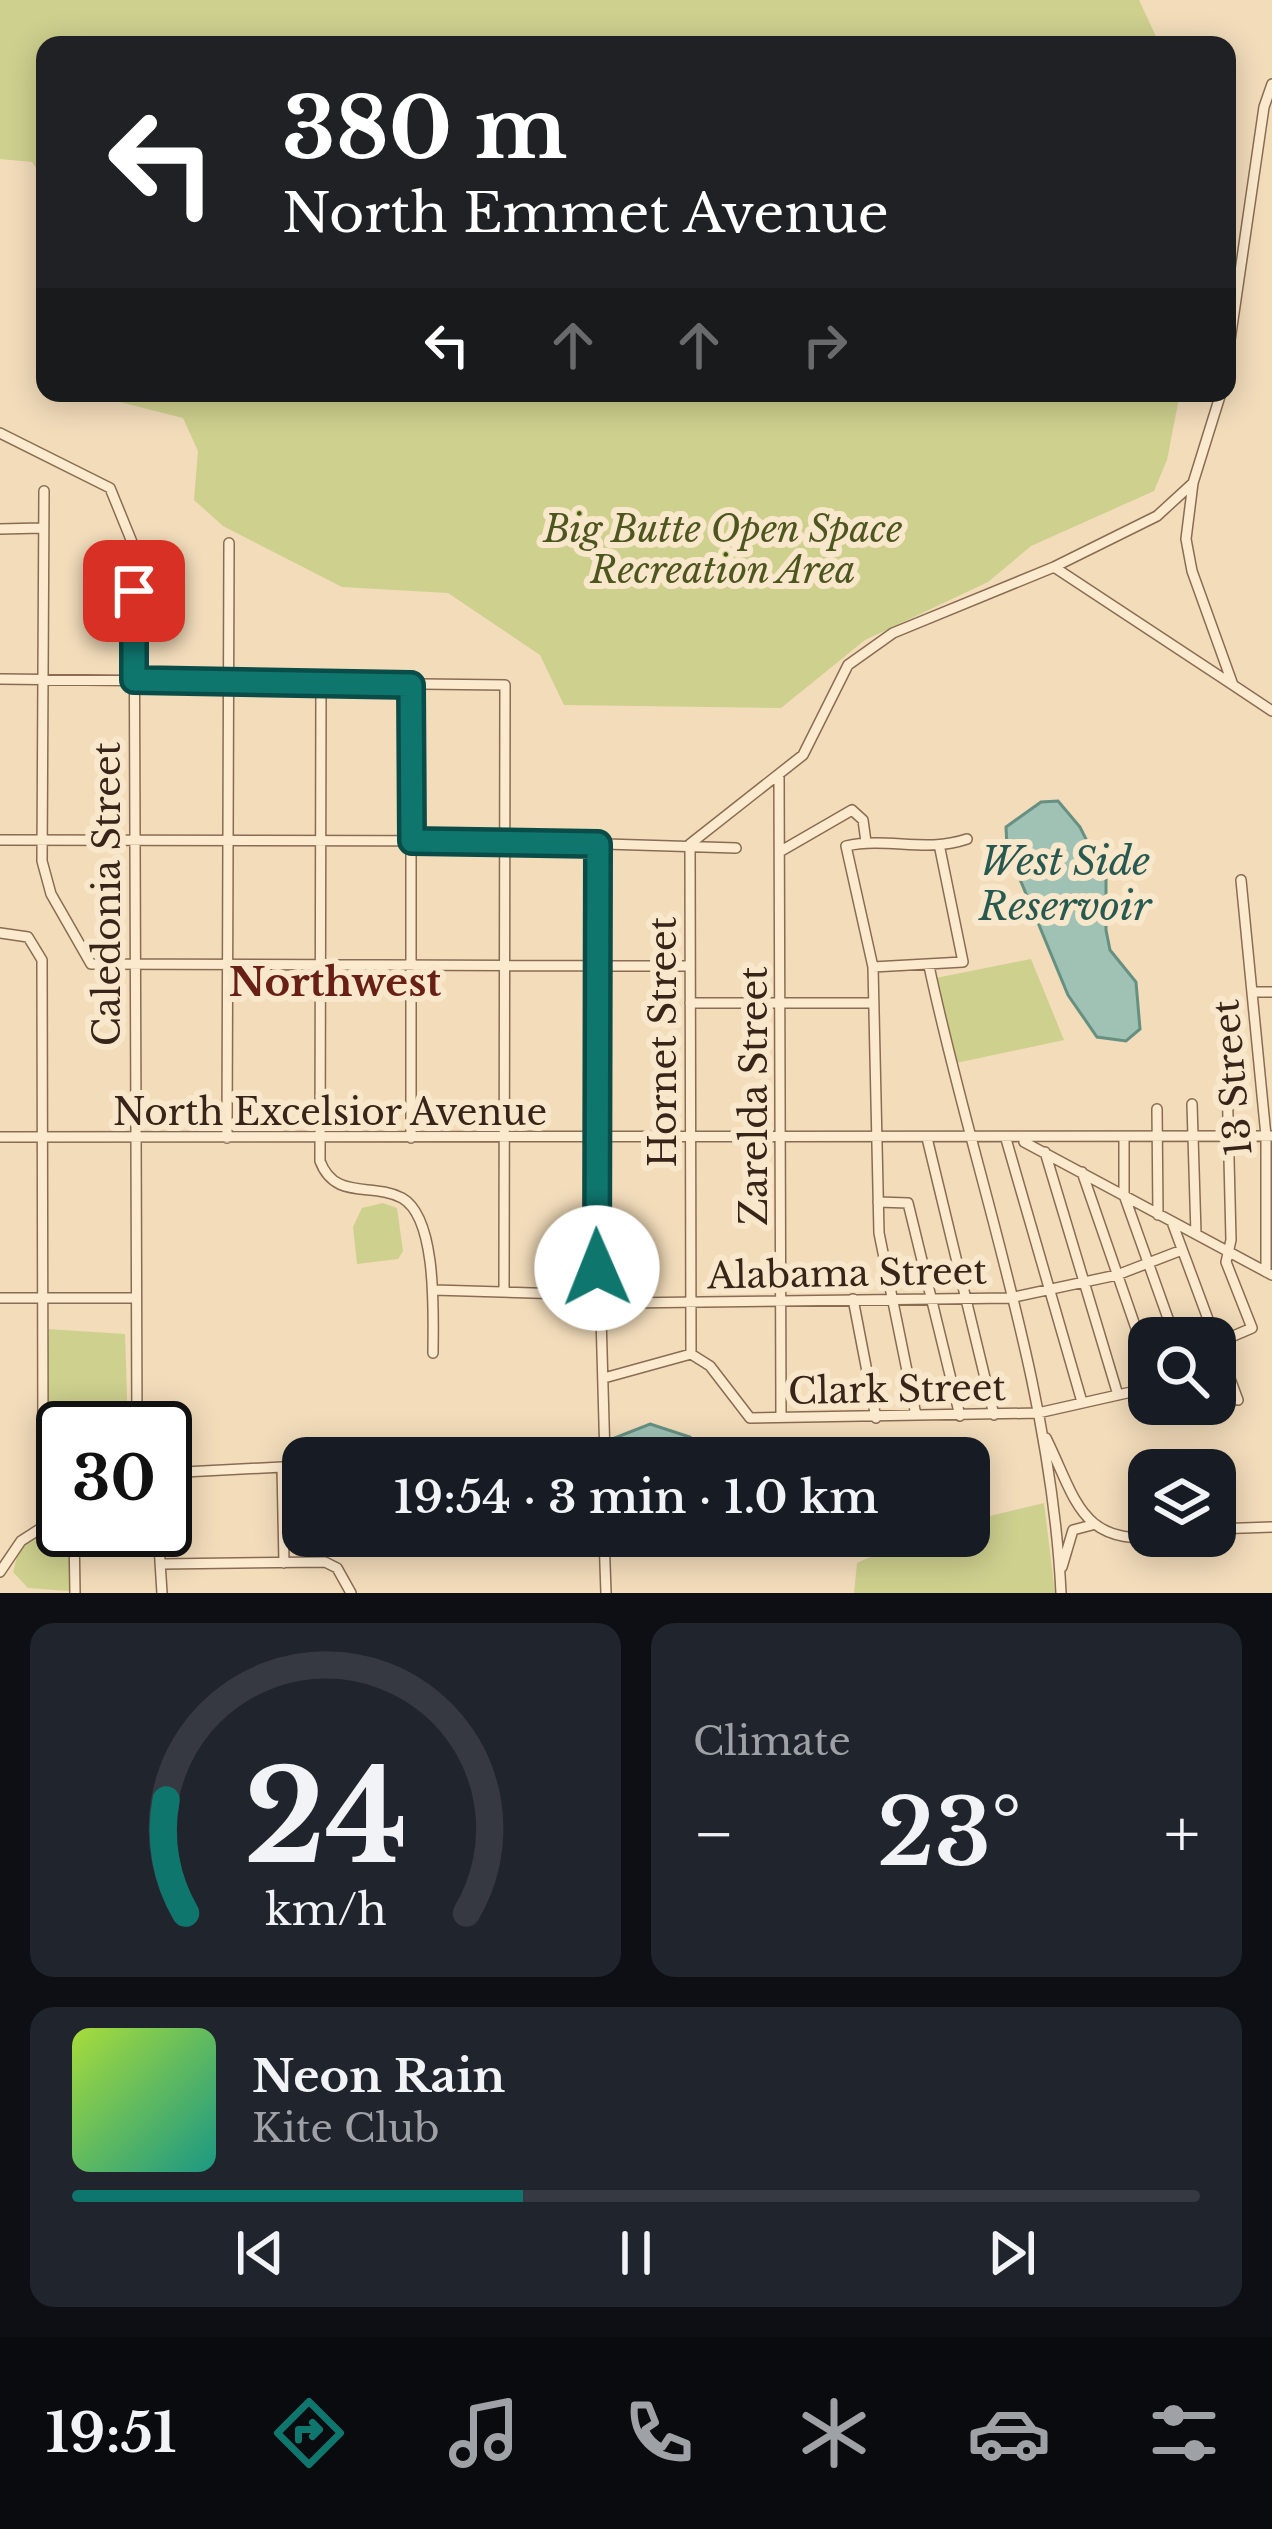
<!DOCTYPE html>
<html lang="en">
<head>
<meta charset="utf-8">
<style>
  body { margin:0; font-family:"Libre Baskerville",serif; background:#20242c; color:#f1f3f6; height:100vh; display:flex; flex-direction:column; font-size:45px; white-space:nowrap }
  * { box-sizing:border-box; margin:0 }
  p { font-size:39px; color:#9ea1a6 }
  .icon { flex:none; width:66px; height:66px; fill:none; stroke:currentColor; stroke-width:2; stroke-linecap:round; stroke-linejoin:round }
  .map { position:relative; height:1593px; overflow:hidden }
  .details { display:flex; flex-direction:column; gap:30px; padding:30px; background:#0d0f14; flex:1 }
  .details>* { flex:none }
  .banner { position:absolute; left:36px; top:36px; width:1200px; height:366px; border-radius:24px; box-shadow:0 6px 30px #0003; background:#202124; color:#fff; overflow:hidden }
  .fabs { position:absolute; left:1128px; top:1317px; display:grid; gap:24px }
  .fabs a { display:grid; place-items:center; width:108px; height:108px; border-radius:24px; background:#171b24; box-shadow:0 6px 30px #0003; font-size:60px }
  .speed { position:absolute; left:36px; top:1401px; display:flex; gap:24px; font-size:60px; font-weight:700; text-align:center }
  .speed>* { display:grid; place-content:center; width:156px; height:156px; border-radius:50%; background:#171b24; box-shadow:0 6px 30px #0003; line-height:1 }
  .speed .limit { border:6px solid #111; border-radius:18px; background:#fff; color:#111 }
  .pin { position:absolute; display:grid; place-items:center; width:102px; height:102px; color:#fff; margin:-51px; border-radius:24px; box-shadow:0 6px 18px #0006 }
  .me { position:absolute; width:132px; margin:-66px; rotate:359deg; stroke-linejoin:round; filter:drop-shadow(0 0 9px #0008) }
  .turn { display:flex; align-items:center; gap:42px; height:252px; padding:0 48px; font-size:54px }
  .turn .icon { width:156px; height:156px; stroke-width:2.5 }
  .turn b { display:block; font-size:84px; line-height:102px }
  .lanes { display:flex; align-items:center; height:114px; padding:0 48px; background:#0003; justify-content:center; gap:60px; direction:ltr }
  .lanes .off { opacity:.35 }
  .big { font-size:90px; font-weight:600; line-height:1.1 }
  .details .tile { flex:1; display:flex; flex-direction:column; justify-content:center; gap:18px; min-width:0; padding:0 42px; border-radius:24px; background:#20242c }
  .details .dial { align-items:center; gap:0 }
  .dial svg { height:312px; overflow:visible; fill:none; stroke:#363941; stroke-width:7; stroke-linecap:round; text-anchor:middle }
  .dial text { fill:#f1f3f6; stroke:none }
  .song { display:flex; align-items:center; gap:36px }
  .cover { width:144px; height:144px; border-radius:18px; background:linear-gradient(135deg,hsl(80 70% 55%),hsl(170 70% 35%)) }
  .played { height:12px; border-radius:6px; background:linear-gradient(90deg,#0f766e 40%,#363941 40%) }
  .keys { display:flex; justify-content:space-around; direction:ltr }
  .heat { display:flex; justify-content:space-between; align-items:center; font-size:66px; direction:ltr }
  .details .tiles { flex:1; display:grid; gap:30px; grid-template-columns:1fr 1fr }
  .tile:last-child { grid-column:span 2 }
  .trip { position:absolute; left:282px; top:1437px; width:708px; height:120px; border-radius:24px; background:#171b24; box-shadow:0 6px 30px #0003; font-weight:600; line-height:120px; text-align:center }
  .menu { display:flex; height:192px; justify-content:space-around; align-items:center; background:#090b0e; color:#9ea1a6 }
  .menu .icon { width:84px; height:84px }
  .menu .current { color:#0f766e }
  .menu b { font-size:54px; color:#f1f3f6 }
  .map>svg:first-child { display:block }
</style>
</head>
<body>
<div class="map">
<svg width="1272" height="1593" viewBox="0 0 1272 1593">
  <rect width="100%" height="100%" fill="#f2dcba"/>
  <path fill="#ced08e" d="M 0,0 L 1139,0 L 1160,45 L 45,45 L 45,182 L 32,162 L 0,159 Z
    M 84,393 L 1180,393 L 1167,460 L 1154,491 L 1031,546 L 988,582 L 865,640 L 781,708 L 564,705 L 540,655 L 448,593 L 342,587 L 223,526 L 194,500 L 198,451 L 183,418 Z
    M 1031,959 L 1064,1040 L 956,1063 L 936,978 Z
    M 383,1203 L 397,1208 L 403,1251 L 398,1259 L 357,1264 L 353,1227 L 362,1208 Z
    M 47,1329 L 125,1334 L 128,1428 L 63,1428 L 63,1452 L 48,1452 Z
    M 1044,1503 L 1055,1593 L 854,1593 L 857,1563 C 895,1545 927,1536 969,1536 L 969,1521 Z
    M 59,1524 L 70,1535 L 69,1591 L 28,1588 L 13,1572 L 19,1549 Z"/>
  <path fill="#9fc2b5" stroke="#669082" stroke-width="3" d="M 1058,801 L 1080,827 L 1106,879 L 1106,930 L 1110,950 L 1136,982 L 1140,1029 L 1126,1041 L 1097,1037 L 1068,995 L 1007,848 L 1006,827 L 1041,802 Z
    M 650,1424 L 690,1437 L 689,1458 L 613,1452 L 612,1439 Z"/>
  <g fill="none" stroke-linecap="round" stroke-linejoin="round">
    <defs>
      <path id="minor" d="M 1227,361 L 1264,107 L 1272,84
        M 0,433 L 110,488 L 134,547 L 137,1428
        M 1193,483 L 1186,539 L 1192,571 L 1233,685 L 1272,711
        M 44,491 L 42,861 L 51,894 L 91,964 L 690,966
        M 0,529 L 41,528
        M 1054,567 L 1233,685
        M 0,679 L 505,685 L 504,1291
        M 321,682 L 320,1161 C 335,1201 372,1182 402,1198 C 438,1218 433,1318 433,1353
        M 411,685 L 411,1138
        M 779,775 L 781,1417
        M 0,840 L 505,841 L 736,848
        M 598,844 L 596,1139 L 605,1458
        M 781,851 L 852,810 L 863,820 L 866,842
        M 1241,880 L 1266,1136 L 1266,1272
        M 0,933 L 28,937 L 42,960 L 43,1447 L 63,1511
        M 929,966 C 973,1173 1051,1380 1061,1593
        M 873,967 L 963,962 L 940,849
        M 1252,992 L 1272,992
        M 690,1003 L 872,1003
        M 1192,1104 L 1196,1234
        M 1157,1109 L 1158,1215
        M 0,1137 L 1272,1136
        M 227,1138 L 229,543
        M 927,1138 L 994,1415
        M 1124,1138 L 1124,1195 L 1175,1338
        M 1006,1139 L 1082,1402
        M 1024,1142 L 1272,1275
        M 1045,1152 L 1118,1395
        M 1082,1172 L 1149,1366
        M 878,1202 L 908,1203 L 960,1416
        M 1172,1222 L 1215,1338
        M 434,1290 L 597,1295 L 623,1303 L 1010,1298 L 1117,1275 L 1182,1250
        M 0,1298 L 134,1298
        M 853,1299 L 876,1418
        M 1215,1338 L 1238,1400
        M 1217,1343 L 1252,1328 L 1226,1262 L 1231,1240 L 1227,1078
        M 691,1354 L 690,844 L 803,755 L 848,665 L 893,633 L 1054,567 L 1157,516 L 1193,483 L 1221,393
        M 604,1378 L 691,1354 L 710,1366 L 750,1418 L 1038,1413 L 1149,1388
        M 916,1415 L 879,1233 L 873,967 L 846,846 C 888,837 926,853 967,839
        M 1046,1438 C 1078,1503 1080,1548 1170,1536
        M 165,1473 L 282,1467 L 284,1563
        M 1215,1529 L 1272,1527
        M 74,1530 L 75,1593
        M 158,1530 L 162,1593
        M 604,1536 L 606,1593
        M 161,1564 L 325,1562 L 337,1568 L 351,1593
        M 1062,1567 L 1073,1530 L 1092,1525
        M 0,1572 L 21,1541 L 63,1514"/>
    </defs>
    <use href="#minor" stroke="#8a6c53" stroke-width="12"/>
    <use href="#minor" stroke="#fceace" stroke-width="9"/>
  </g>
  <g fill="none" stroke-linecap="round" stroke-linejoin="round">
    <defs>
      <path id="route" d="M 134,591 L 134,680 L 411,685 L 412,841 L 598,844 L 597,1268"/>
    </defs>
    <use href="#route" stroke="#0a4d48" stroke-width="30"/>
    <use href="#route" stroke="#0f766e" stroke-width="21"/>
  </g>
  <g text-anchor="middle" stroke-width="12" stroke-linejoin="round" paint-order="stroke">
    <g font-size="36" font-style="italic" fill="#4c561e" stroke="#f8e7ca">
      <text x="723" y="542">Big Butte Open Space<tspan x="723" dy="41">Recreation Area</tspan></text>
    </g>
    <g font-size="36" fill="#372519" stroke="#f8e7ca">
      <text transform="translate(107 894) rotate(-90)" y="13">Caledonia Street</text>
      <text transform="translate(663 1042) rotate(-90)" y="13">Hornet Street</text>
      <text transform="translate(1232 1078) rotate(-95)" y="13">13 Street</text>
      <text transform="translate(754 1096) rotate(-90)" y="13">Zarelda Street</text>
      <text x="330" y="1125">North Excelsior Avenue</text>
      <text transform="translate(847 1273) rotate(-1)" y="13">Alabama Street</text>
      <text transform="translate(897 1389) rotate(-1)" y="13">Clark Street</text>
    </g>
    <g font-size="39" font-style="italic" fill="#275951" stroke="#f8e7ca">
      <text x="1065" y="875">West Side<tspan x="1065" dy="45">Reservoir</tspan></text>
    </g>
    <g font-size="39" font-weight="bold" fill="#681f15" stroke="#f8e7ca">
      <text x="335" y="996">Northwest</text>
    </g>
  </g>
</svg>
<div class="fabs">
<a><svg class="icon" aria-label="search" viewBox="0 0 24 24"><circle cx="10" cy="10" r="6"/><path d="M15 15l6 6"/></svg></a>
<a><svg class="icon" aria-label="layers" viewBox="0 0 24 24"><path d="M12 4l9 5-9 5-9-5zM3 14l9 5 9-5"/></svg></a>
</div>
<div class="speed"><div class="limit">30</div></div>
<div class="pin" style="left:134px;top:591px;background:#d93025"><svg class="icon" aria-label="arrive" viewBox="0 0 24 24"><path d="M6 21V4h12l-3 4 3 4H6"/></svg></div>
<svg class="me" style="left:597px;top:1268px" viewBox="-20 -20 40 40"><circle r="19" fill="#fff"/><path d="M0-13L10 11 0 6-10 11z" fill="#0f766e"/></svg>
<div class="trip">19:54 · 3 min · 1.0 km</div>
<div class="banner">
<div class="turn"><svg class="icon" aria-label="left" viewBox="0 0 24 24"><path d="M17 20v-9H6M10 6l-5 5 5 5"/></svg><div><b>380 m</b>North Emmet Avenue</div></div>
<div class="lanes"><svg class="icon" aria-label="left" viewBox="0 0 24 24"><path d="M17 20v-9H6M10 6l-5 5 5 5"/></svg><svg class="icon off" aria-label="ahead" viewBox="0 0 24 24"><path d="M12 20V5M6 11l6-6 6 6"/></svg><svg class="icon off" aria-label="ahead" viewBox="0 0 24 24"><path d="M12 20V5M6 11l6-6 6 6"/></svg><svg class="icon off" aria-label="right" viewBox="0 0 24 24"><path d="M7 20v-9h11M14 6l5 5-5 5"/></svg></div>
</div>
</div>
<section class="details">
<div class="tiles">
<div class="tile dial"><svg viewBox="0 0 100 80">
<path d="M14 69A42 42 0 1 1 86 69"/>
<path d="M14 69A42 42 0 0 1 9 40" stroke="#0f766e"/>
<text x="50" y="56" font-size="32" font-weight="700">24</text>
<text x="50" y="72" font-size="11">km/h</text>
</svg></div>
<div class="tile"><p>Climate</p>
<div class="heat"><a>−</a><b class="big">23°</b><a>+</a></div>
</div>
<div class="tile">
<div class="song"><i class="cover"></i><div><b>Neon Rain</b><p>Kite Club</p></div></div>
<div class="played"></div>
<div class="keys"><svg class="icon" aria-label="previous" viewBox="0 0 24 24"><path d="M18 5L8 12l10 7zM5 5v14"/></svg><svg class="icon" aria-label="pause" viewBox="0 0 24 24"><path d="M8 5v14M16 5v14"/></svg><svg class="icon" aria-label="next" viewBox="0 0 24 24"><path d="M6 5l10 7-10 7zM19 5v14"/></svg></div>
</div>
</div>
</section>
<nav class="menu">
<b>19:51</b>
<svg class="icon current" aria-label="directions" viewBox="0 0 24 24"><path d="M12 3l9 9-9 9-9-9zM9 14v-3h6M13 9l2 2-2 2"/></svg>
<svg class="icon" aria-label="music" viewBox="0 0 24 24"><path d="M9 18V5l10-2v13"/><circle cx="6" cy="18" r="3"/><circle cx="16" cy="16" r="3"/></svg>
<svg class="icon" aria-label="phone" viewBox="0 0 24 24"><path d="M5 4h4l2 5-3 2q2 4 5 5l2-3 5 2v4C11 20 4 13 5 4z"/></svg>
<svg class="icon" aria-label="climate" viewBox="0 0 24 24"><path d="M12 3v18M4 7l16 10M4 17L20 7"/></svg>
<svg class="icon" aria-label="car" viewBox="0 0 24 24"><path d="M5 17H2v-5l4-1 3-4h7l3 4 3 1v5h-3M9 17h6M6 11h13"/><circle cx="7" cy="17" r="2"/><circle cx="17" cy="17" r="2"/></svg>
<svg class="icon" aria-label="filters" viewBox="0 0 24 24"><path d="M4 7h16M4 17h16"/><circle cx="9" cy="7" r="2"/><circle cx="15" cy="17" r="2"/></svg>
</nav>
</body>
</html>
